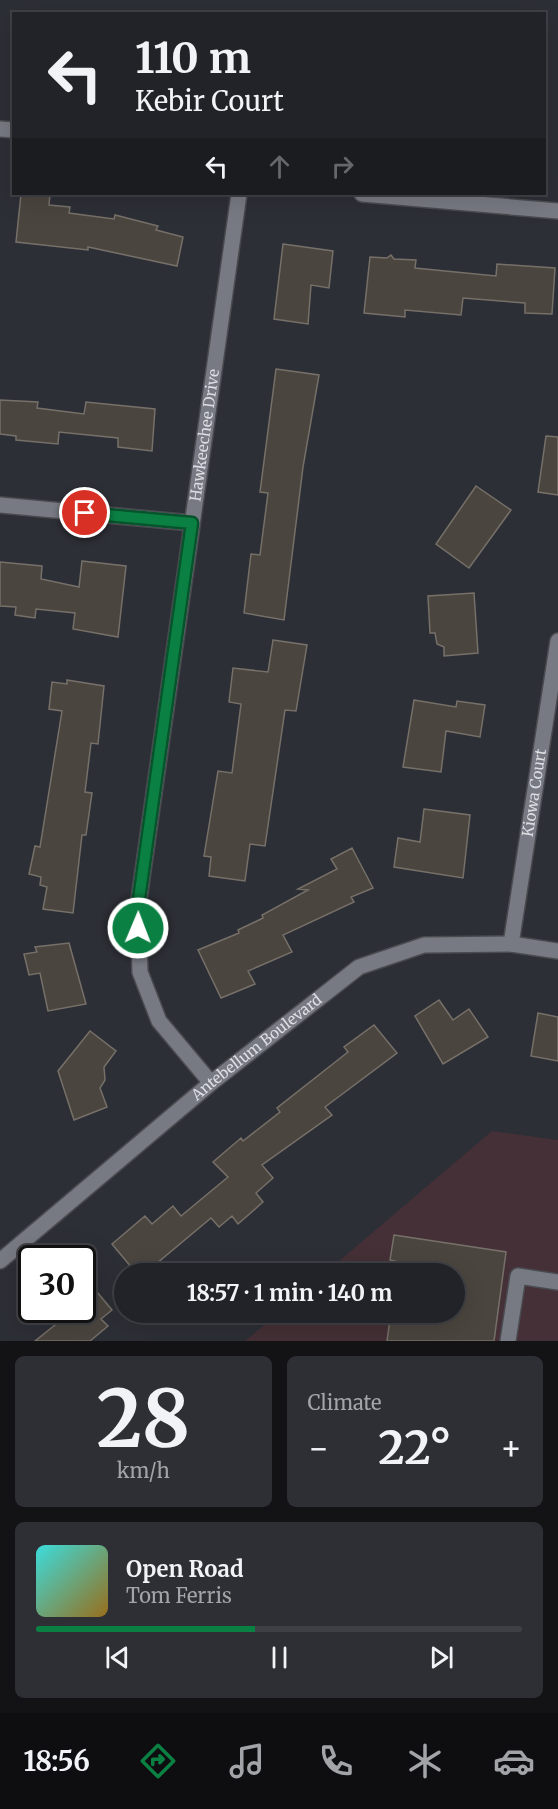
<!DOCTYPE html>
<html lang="en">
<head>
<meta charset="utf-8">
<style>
  body { margin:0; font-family:Merriweather,serif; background:#2e2f34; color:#f1f3f6; height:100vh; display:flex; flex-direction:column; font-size:22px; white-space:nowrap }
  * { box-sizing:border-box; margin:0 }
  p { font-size:20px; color:#a2a4a8 }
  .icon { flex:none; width:33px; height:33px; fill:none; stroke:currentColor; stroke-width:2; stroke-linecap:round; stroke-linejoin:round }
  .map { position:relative; height:1341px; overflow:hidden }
  .panel { display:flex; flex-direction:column; gap:15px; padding:15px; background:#131316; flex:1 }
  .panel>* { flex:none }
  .hud { position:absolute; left:12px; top:12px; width:534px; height:183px; border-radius:0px; box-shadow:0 6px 24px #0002,0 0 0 2px #3f4045; background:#222328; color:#f1f3f6; overflow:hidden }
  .speed { position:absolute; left:18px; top:1245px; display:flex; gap:12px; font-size:30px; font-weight:700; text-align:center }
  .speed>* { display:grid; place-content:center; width:78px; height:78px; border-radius:50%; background:#222328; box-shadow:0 6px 24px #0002,0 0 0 2px #3f4045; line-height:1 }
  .speed .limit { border:3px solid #111; border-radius:9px; background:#fff; color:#111 }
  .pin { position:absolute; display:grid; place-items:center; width:51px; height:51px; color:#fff; margin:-26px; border:3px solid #fff; border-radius:50%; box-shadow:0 2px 6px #0007 }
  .me { position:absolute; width:66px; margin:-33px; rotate:1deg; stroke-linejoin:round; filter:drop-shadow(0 0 4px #0008) }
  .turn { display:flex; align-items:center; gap:21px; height:126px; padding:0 24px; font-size:27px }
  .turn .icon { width:78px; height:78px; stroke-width:2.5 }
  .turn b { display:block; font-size:42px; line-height:51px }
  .lanes { display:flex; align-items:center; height:57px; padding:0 24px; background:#0003; justify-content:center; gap:30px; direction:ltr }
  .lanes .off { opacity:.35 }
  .big { font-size:45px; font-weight:700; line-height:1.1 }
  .panel .tile { flex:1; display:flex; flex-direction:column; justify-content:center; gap:9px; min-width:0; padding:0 21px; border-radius:9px; background:#2e2f34 }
  .panel .dial { align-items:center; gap:0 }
  .dial b { font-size:78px; line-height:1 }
  .song { display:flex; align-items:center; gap:18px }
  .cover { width:72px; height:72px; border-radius:9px; background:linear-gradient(135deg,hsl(180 70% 55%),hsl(40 70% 35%)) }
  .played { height:6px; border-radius:3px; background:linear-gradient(90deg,#0b8043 45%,#3f4045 45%) }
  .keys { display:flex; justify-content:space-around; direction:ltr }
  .heat { display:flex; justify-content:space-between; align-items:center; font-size:33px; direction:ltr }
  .panel .tiles { flex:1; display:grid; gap:15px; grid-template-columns:1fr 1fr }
  .tile:last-child { grid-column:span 2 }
  .trip { position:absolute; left:114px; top:1263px; width:351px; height:60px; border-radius:30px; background:#222328; box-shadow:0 6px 24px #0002,0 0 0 2px #3f4045; font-weight:700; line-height:60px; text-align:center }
  .dock { display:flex; height:96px; justify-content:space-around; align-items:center; background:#0e0e10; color:#a2a4a8 }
  .dock .icon { width:42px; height:42px }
  .dock .active { color:#0b8043 }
  .dock b { font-size:27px; color:#f1f3f6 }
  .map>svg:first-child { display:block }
</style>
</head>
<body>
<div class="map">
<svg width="558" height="1341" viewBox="0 0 558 1341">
  <rect width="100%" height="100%" fill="#2d2f36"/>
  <path fill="#443036" d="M 492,1131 L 558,1140 L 558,1341 L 245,1341 L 279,1313 L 454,1312 L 454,1274 L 325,1273 Z"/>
  <path fill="#4a453e" stroke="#767069" stroke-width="1.5" d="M 21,194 L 50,194 L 49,205 L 70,207 L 69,213 L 114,219 L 115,215 L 158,226 L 156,230 L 183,237 L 177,266 L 88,247 L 88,250 L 16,242 Z
    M 283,244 L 333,251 L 329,288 L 311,285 L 308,324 L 274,319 Z
    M 391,255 L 394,259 L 416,260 L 415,268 L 496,276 L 497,264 L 555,268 L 552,314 L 525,313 L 525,303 L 463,298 L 461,315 L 405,310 L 405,317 L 364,313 L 370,257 L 387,258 Z
    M 276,369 L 319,375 L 303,467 L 284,620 L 244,613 L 251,554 L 260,555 L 268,493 L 260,492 Z
    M 0,400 L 38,402 L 37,408 L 84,414 L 86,402 L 155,409 L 152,451 L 118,447 L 118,438 L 59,432 L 58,444 L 16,440 L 16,436 L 0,434 Z
    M 546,436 L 558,437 L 558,495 L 538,492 Z
    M 476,486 L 511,510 L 469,568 L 436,544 Z
    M 82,561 L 126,566 L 118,637 L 73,629 L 75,613 L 36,609 L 35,618 L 15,615 L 16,607 L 0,606 L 0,562 L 42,566 L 41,579 L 79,587 Z
    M 474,593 L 478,653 L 444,656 L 444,647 L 437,644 L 435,633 L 430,633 L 428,596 Z
    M 273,640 L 307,645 L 296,711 L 285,710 L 265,846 L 250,844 L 245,881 L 209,876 L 211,857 L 204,856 L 218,771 L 232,773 L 241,704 L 229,702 L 233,668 L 268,672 Z
    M 67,680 L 104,686 L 98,744 L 91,743 L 85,792 L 92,793 L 86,835 L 82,835 L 73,913 L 43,909 L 47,887 L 40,885 L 41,877 L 29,874 L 35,846 L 40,847 L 62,711 L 49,709 L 52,682 L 67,684 Z
    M 414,700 L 456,707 L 457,701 L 485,705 L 480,737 L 446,731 L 441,772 L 403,767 Z
    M 424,809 L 470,815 L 463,878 L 394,867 L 398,838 L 420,842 Z
    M 352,848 L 373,888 L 351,897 L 354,902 L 283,935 L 292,952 L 248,971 L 255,984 L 221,998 L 198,950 L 239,933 L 238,930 L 263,918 L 262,915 L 308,890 L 298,889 L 337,869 L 331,859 Z
    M 69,943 L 86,1004 L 48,1011 L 40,973 L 29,975 L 24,954 L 37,952 L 35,947 Z
    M 439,1000 L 453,1020 L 469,1009 L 488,1037 L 443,1064 L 415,1016 Z
    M 538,1013 L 558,1017 L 558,1061 L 531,1056 Z
    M 374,1025 L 397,1053 L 325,1107 L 332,1115 L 262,1165 L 273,1178 L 256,1193 L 263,1202 L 238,1224 L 232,1216 L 219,1227 L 211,1218 L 144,1274 L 137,1274 L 112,1244 L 145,1216 L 152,1224 L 173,1206 L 181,1216 L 228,1177 L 213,1162 L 241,1138 L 243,1141 L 280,1112 L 277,1108 L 348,1052 L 344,1047 Z
    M 90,1031 L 116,1051 L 104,1067 L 105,1080 L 100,1088 L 107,1107 L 74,1120 L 58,1071 Z
    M 394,1235 L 506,1252 L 494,1341 L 387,1341 L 391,1312 L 454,1312 L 454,1274 L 397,1274 L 399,1262 L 390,1260 Z
    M 82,1274 L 112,1310 L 101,1319 L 108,1326 L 90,1341 L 35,1341 L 60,1321 L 51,1310 L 82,1310 Z"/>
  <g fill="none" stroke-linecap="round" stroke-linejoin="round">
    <defs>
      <g id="minor">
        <path d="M 0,129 L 14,130"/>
        <path d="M 362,194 L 558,211"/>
        <path d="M 0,505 L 192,523"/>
        <path id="s1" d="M 511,944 L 558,641"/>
        <path id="s2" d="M 211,1083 L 159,1021 L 140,972 L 138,906 L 239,194"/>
        <path id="s3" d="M 0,1261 L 211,1083 L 359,967 L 424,945 L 511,944 L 558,951"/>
        <path d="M 508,1341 L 518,1276 L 558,1282"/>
      </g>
    </defs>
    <use href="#minor" stroke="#494b50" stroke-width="18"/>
    <use href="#minor" stroke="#777a82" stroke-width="15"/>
  </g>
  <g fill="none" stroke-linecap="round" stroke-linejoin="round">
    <defs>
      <path id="route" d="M 85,513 L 192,523 L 138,906 L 138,928"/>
    </defs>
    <use href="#route" stroke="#07532c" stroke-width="15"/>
    <use href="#route" stroke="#0b8043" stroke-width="10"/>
  </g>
  <g text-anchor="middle" stroke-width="6" stroke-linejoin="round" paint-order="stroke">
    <g font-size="15" fill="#dcdee3" stroke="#2d2f36">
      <text dy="5" stroke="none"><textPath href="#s2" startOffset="675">Hawkeechee Drive</textPath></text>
      <text dy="5" stroke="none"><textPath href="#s1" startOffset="153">Kiowa Court</textPath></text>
      <text dy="5" stroke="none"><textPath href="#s3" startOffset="334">Antebellum Boulevard</textPath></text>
    </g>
  </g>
</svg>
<div class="speed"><div class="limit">30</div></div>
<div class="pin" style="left:85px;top:513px;background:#d93025"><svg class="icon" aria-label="arrive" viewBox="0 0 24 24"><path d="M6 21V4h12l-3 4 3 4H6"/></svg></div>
<svg class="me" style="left:138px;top:928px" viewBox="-20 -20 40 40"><circle r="17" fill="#0b8043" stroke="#fff" stroke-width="3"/><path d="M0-11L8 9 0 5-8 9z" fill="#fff"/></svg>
<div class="trip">18:57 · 1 min · 140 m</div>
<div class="hud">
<div class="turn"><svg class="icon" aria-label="left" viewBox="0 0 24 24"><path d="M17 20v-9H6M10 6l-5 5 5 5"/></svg><div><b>110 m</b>Kebir Court</div></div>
<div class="lanes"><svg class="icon" aria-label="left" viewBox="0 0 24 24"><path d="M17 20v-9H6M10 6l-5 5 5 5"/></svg><svg class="icon off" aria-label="ahead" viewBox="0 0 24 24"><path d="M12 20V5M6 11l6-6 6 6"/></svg><svg class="icon off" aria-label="right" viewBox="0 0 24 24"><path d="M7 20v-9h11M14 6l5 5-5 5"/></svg></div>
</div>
</div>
<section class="panel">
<div class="tiles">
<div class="tile dial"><b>28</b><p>km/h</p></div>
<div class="tile"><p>Climate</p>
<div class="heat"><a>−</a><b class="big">22°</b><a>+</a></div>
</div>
<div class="tile">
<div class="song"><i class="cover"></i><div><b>Open Road</b><p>Tom Ferris</p></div></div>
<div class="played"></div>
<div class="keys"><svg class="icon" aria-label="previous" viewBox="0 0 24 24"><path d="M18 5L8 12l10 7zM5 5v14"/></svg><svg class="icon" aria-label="pause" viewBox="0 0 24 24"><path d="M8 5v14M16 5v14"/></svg><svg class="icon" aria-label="next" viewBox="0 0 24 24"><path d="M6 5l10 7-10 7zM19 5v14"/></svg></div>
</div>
</div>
</section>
<nav class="dock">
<b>18:56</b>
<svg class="icon active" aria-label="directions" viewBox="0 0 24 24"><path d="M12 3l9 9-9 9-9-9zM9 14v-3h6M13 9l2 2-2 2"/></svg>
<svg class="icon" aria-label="music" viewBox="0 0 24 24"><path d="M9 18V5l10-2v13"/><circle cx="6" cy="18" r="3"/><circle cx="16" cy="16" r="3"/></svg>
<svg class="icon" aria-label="phone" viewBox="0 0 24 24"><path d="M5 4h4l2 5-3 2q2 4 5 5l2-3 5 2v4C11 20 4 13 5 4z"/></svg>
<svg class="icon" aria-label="climate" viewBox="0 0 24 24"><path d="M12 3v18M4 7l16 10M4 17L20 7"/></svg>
<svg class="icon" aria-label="car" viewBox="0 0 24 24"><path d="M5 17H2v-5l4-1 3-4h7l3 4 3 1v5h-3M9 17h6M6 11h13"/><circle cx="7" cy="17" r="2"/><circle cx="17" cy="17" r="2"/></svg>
</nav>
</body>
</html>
